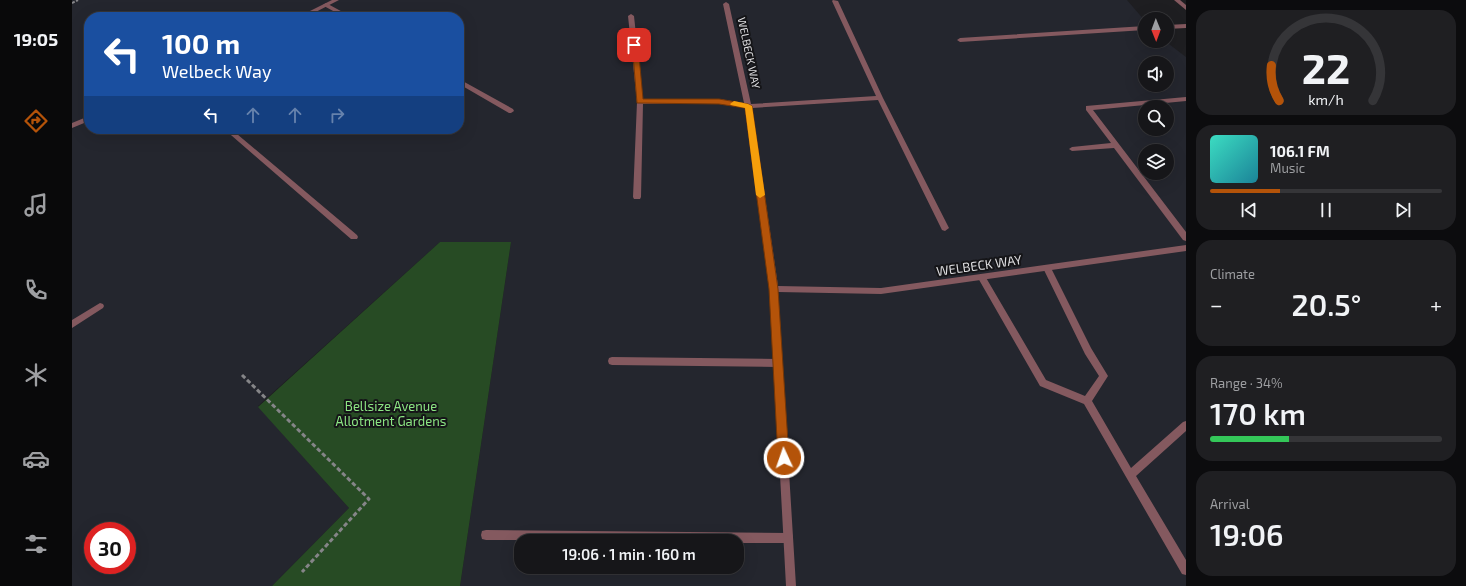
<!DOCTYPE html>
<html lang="en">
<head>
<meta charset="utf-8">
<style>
  body { margin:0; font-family:"Exo 2",sans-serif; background:#1f1f22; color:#f1f3f6; height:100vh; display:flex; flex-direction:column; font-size:15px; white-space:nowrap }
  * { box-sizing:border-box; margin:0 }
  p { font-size:13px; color:#9e9fa2 }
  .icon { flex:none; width:22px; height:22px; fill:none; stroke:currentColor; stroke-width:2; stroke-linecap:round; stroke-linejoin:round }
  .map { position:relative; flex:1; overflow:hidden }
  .drawer { display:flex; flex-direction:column; gap:10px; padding:10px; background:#0c0c0e; width:280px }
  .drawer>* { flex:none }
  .hud { position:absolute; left:12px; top:12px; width:380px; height:122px; border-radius:16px; box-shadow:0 4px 16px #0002,0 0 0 1px #353538; background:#1a4fa0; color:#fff; overflow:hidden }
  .needle { width:26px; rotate:179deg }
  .fabs { position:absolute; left:1066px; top:12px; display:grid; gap:8px }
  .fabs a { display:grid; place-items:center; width:36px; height:36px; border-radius:50%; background:#161619; box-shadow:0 4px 16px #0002,0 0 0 1px #353538; font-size:20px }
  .speed { position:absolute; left:12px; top:522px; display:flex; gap:8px; font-size:20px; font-weight:700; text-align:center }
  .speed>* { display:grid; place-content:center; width:52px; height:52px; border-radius:50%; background:#161619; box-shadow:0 4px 16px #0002,0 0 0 1px #353538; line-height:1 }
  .speed .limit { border:6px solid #d22; background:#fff; color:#111 }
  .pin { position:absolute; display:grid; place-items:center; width:34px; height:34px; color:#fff; margin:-17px; border-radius:8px; box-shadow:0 2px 6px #0006 }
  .me { position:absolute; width:44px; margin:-22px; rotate:357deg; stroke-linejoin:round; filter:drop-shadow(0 0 3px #0008) }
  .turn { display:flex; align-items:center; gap:14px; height:84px; padding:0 12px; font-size:18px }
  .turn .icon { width:52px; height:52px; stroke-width:2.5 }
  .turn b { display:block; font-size:28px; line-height:34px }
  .lanes { display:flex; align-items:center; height:38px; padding:0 12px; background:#0003; justify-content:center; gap:20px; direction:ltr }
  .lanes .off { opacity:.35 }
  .big { font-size:30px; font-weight:600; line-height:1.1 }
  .drawer .widget { flex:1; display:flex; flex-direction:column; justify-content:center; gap:6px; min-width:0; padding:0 14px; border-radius:16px; background:#1f1f22 }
  .drawer .dial { align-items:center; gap:0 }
  .dial svg { height:104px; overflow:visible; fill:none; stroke:#353538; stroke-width:7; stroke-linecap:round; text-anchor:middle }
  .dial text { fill:#f1f3f6; stroke:none }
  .song { display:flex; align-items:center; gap:12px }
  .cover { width:48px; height:48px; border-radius:6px; background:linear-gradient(135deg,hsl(170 70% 55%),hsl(190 70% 35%)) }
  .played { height:4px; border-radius:2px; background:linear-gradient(90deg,#b45309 30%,#353538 30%) }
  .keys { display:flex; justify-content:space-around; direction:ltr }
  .heat { display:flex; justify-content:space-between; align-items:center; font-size:22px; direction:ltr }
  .charge { height:6px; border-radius:3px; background:linear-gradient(90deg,#34c759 34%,#353538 0) }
  .trip { position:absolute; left:442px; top:534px; width:230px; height:40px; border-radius:16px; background:#161619; box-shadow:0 4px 16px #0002,0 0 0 1px #353538; font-weight:600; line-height:40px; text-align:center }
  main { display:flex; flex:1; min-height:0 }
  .tabs { display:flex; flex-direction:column; width:72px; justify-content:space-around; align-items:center; background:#09090a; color:#9e9fa2 }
  .tabs .icon { width:28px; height:28px }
  .tabs .current { color:#b45309 }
  .tabs b { font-size:18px; color:#f1f3f6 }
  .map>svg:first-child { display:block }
</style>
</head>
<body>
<main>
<nav class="tabs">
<b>19:05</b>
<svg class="icon current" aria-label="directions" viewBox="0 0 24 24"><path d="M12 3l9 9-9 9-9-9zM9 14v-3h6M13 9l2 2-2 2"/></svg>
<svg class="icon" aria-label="music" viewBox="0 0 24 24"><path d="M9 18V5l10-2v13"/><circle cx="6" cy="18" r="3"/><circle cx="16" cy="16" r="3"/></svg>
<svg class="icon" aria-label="phone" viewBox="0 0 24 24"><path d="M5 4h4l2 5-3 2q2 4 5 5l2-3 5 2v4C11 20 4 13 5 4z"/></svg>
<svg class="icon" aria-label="climate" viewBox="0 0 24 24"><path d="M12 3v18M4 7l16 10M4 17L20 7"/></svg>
<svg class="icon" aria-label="car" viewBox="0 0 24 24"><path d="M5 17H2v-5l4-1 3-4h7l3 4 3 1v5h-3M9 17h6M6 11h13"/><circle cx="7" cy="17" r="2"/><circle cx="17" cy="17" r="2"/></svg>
<svg class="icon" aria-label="filters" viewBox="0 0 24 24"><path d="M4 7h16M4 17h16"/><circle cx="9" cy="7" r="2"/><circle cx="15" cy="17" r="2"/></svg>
</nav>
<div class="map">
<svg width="1114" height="586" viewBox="0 0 1114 586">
  <rect width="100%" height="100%" fill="#1e1e21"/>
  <path fill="#24262e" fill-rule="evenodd" d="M 0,0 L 1055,0 L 1073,21 L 1073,41 L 1093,41 L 1114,57 L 1114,586 L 388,586 L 439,242 L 368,242 L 186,406 L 277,508 L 200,586 L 0,586 ZM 17,17 L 387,17 L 387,129 L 17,129 ZM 1073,63 L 1095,63 L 1095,85 L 1073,85 ZM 1073,107 L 1095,107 L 1095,129 L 1073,129 ZM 1073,151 L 1095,151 L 1095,173 L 1073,173 ZM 21,531 L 55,531 L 55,565 L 21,565 ZM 449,541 L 665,541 L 665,567 L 449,567 Z"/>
  <path fill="#274b24" d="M 368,242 L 439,242 L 388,586 L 200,586 L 277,508 L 186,407 Z"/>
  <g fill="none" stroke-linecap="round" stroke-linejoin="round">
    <path stroke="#858588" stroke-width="2" stroke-dasharray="3 1.5" stroke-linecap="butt" d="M 0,3 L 6,0"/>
    <path stroke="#858588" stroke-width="3" stroke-dasharray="4.5 2.5" stroke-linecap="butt" d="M 170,375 L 297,499 L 230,572"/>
    <path fill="#84595f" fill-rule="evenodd" d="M 254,3 L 278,16 L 279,17 L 272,17 L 252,6 L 251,5 Z
      M 1114,24 L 1114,28 L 1095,29 L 1095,25 Z
      M 1073,26 L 1073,30 L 888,42 L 885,40 L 888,38 Z
      M 387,79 L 441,109 L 442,111 L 439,113 L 437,113 L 387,84 Z
      M 1114,97 L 1114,101 L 1021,110 L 1114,232 L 1114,241 L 1111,240 L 1042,148 L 1000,151 L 997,149 L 1000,147 L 1039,143 L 1014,110 L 1014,106 Z
      M 152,129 L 159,129 L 285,235 L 286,237 L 285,239 L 279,239 Z
      M 975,265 L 978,266 L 1019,348 L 1036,376 L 1020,401 L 1059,468 L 1111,422 L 1114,421 L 1114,431 L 1064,476 L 1114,560 L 1114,575 L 1110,574 L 1012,404 L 968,386 L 906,278 L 907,276 L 913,276 L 974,380 L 1013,396 L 1027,376 L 1013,354 L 971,268 L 972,266 Z
      M 28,303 L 31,304 L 32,306 L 31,308 L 0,328 L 0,320 Z
      M 540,357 L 706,359 L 709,360 L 710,363 L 709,366 L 706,367 L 540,365 L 537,364 L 536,361 L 537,358 Z
      M 414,530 L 716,533 L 720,534 L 721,538 L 720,542 L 716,543 L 665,543 L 665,541 L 414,540 L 410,539 L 409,535 L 410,531 Z"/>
    <path fill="#84595f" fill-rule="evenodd" d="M 260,0 L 267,0 L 234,17 L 226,17 Z
      M 761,0 L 766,1 L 811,98 L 877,228 L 873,231 L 870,230 L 806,100 L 680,108 L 706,286 L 809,288 L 1114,245 L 1114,251 L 809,294 L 706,292 L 724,586 L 714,586 L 698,289 L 673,108 L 647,103 L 571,104 L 569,197 L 568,199 L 562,199 L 561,197 L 565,102 L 556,16 L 559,14 L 562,16 L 571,100 L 647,99 L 672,103 L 651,4 L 654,2 L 657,4 L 679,104 L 804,96 L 760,1 Z
      M 17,116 L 17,121 L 0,128 L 0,123 Z"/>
    <path fill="#84595f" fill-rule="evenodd" d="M 1102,0 L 1108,0 L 1114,5 L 1114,10 Z"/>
  </g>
  <path fill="#b45309" stroke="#753606" d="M 560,43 L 562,43 L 566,45 L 571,99 L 647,99 L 676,104 L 680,106 L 706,289 L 717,458 L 715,462 L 712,464 L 708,462 L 706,458 L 697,289 L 673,108 L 647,104 L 565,103 Z"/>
  <path fill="#f59e0b" d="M 662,101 L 676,104 L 680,106 L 693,195 L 688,198 L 684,195 L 673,108 L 659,105 L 658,104 Z"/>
  <g text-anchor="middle" stroke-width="4" stroke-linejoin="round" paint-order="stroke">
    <g font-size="11" fill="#dfdfe1" stroke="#151518">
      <text transform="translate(677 53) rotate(78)" y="4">WELBECK WAY</text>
    </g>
    <g font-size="13" fill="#dfdfe1" stroke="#151518">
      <text transform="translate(907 265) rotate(-8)" y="5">WELBECK WAY</text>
    </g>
    <g font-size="13" fill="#8ce683" stroke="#151518">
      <text x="319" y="411">Bellsize Avenue<tspan x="319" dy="15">Allotment Gardens</tspan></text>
    </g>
  </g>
</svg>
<div class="fabs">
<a><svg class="needle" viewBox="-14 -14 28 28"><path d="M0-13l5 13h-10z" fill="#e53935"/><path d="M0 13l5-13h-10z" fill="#9e9fa2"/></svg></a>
<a><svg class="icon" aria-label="sound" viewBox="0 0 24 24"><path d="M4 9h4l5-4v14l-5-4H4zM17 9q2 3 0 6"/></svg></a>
<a><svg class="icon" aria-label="search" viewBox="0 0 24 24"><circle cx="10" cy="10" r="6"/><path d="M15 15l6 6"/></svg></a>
<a><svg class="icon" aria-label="layers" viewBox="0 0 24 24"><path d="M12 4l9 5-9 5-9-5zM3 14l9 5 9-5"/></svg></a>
</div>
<div class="speed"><div class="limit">30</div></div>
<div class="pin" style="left:562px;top:45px;background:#d93025"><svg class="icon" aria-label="arrive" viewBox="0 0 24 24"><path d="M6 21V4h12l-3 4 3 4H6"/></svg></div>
<svg class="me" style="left:712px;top:458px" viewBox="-20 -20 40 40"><circle r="17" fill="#b45309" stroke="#fff" stroke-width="3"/><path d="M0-11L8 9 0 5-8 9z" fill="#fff"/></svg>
<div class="trip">19:06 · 1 min · 160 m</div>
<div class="hud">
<div class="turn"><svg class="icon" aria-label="left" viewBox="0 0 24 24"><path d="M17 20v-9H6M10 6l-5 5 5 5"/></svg><div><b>100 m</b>Welbeck Way</div></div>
<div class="lanes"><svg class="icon" aria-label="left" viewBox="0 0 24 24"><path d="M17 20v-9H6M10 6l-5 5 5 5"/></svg><svg class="icon off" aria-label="ahead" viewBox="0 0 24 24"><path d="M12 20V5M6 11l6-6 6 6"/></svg><svg class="icon off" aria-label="ahead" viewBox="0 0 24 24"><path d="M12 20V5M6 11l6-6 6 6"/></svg><svg class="icon off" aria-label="right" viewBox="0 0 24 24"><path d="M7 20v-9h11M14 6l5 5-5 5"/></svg></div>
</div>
</div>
<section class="drawer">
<div class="widget dial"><svg viewBox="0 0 100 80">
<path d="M14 69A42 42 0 1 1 86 69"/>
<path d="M14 69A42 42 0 0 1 8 42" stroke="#b45309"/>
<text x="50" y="56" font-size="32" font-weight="700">22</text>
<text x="50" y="72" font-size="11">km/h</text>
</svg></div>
<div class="widget">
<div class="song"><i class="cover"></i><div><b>106.1 FM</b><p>Music</p></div></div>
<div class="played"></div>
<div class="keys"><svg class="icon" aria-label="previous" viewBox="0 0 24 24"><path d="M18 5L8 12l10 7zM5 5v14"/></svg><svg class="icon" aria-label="pause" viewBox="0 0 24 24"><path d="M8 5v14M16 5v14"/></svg><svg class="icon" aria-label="next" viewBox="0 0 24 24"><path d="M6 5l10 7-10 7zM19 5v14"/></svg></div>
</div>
<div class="widget"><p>Climate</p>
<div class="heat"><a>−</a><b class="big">20.5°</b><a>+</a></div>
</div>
<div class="widget"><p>Range · 34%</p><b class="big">170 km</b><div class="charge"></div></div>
<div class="widget"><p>Arrival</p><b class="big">19:06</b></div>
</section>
</main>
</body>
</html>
